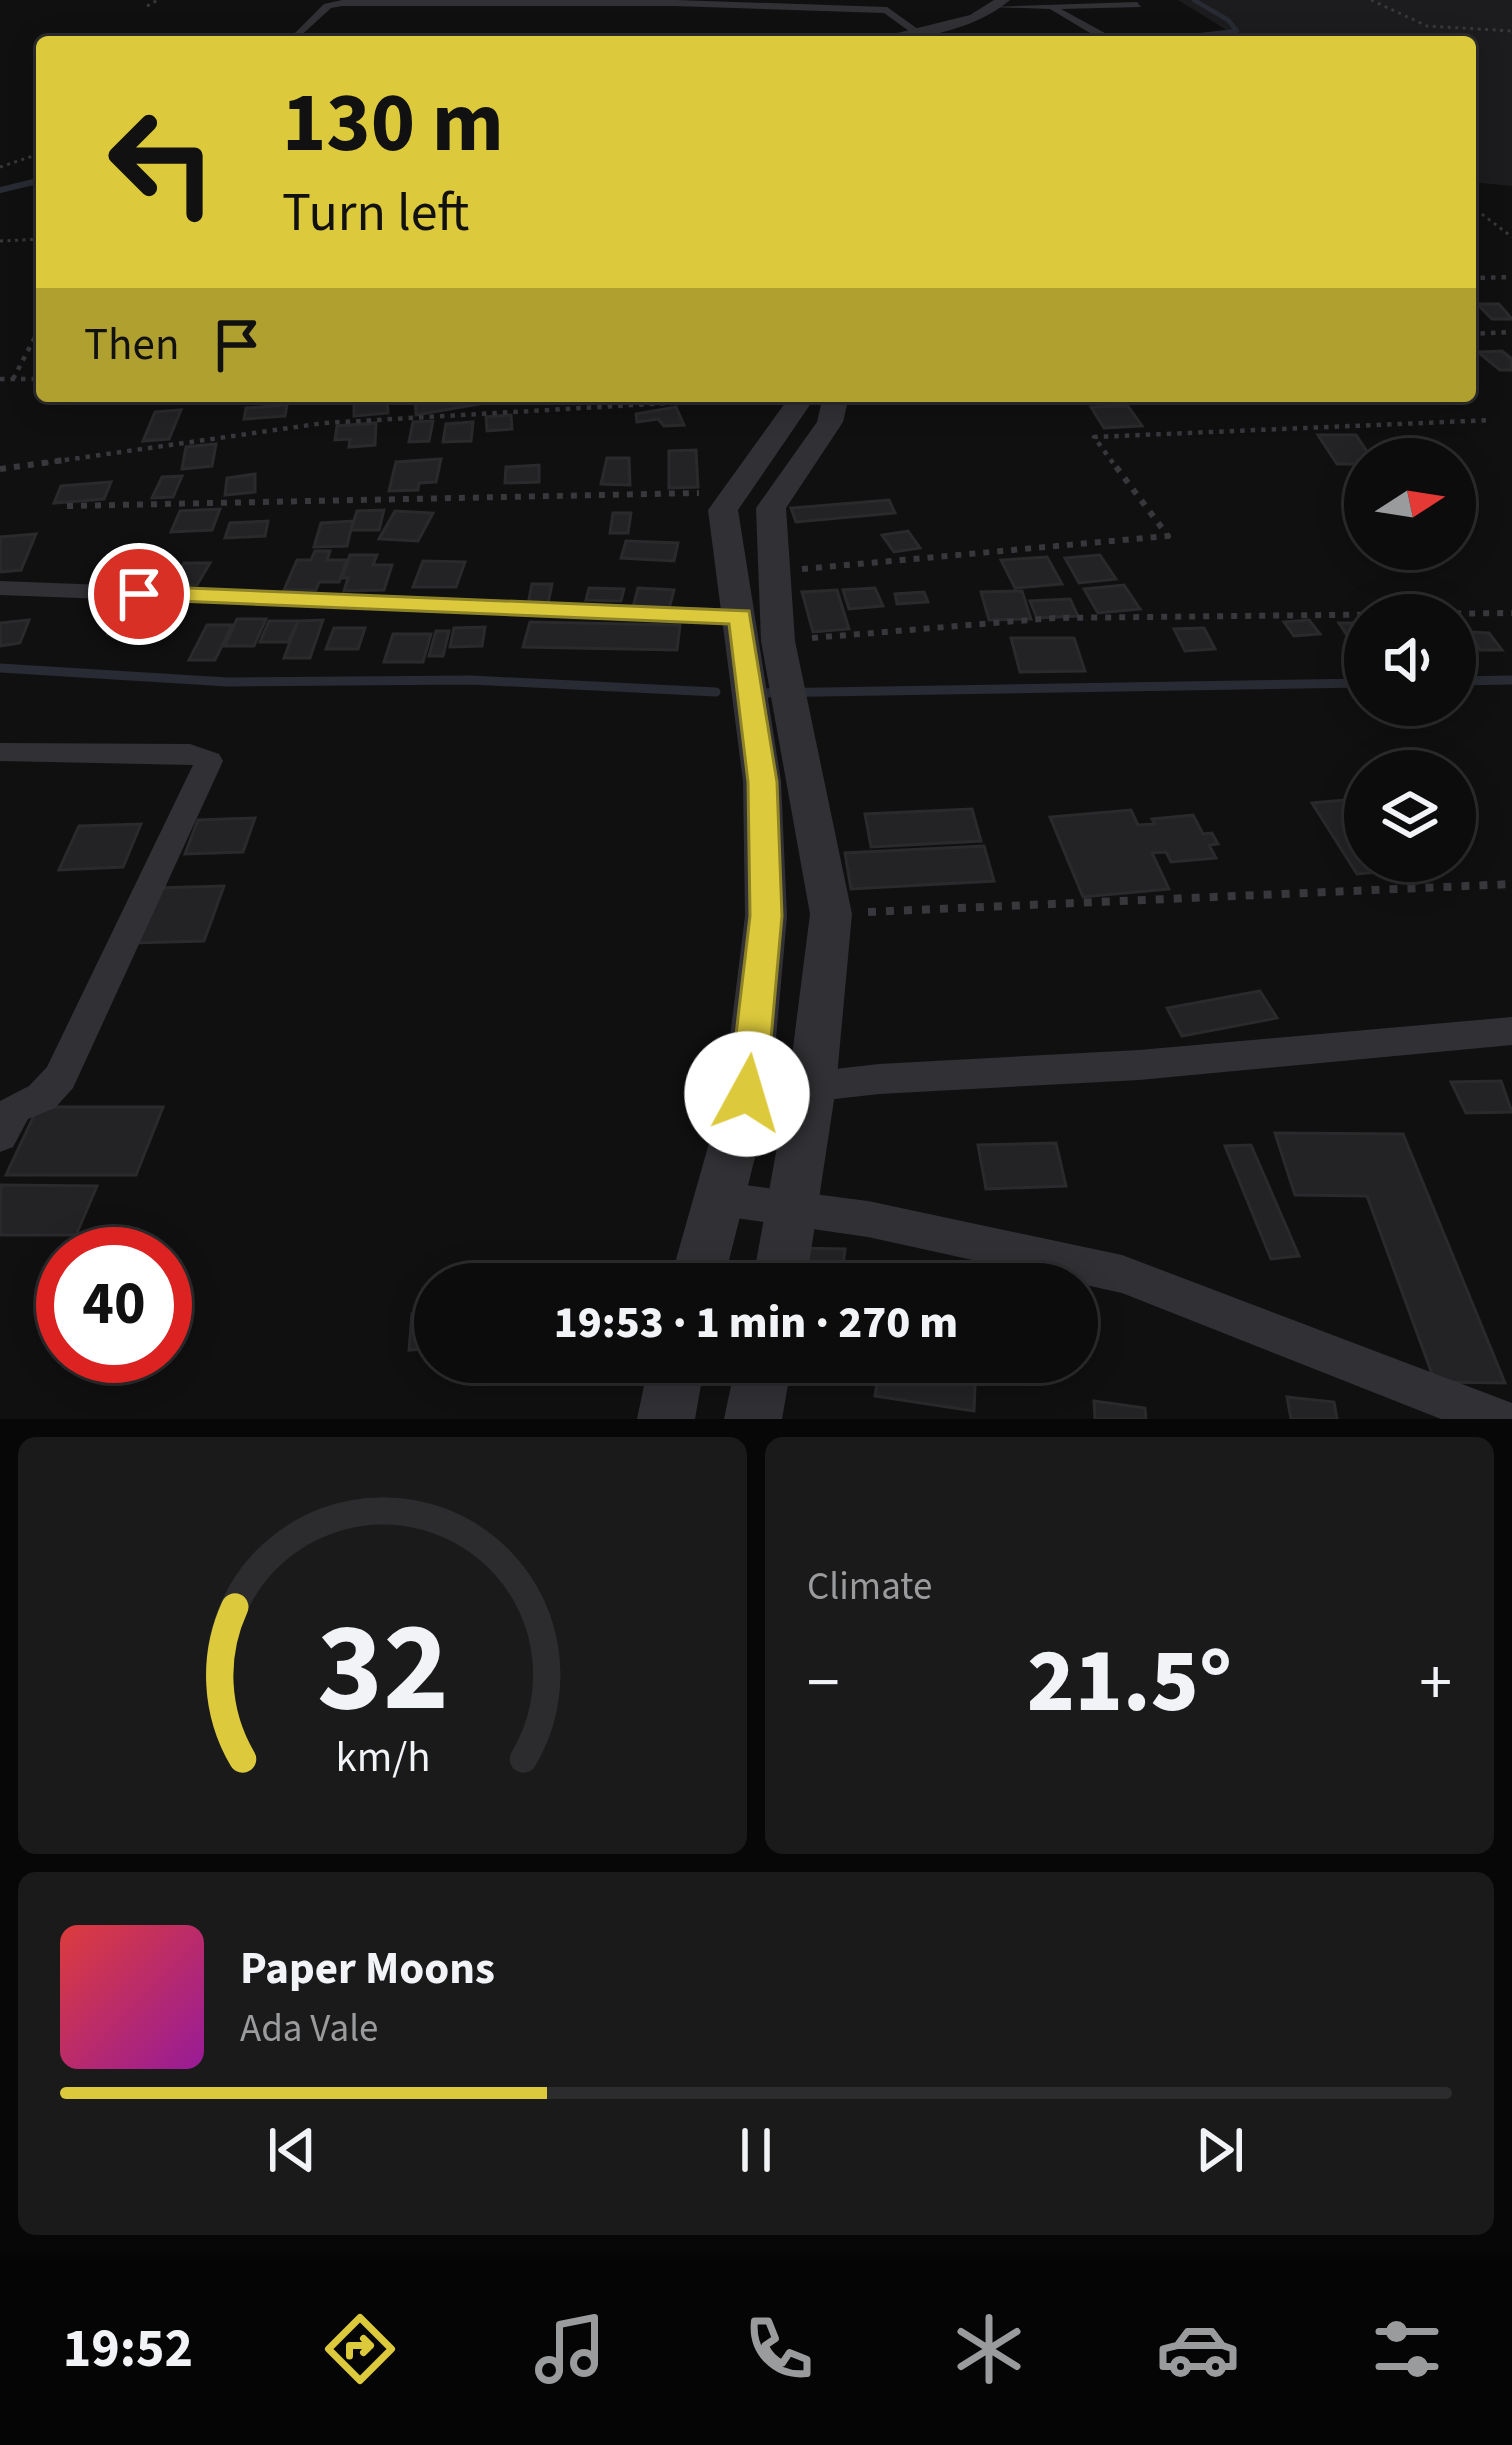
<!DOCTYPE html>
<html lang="en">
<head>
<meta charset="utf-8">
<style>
  body { margin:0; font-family:"Source Sans 3",sans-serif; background:#1a1a1b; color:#f1f3f6; height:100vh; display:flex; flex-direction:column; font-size:45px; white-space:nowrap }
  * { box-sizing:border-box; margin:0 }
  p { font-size:39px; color:#9a9b9d }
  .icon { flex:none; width:66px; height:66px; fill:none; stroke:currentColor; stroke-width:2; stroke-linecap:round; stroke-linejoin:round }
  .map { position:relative; height:1419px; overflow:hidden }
  .sheet { display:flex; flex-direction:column; gap:18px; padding:18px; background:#070707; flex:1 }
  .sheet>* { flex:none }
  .top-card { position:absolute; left:36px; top:36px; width:1440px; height:366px; border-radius:12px; box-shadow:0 6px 30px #0003,0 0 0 3px #2c2c2e; background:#dcc93c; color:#111; overflow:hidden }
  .needle { width:78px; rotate:78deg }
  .buttons { position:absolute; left:1344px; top:438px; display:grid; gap:24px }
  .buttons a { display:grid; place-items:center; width:132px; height:132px; border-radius:50%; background:#0c0c0d; box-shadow:0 6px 30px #0003,0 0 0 3px #2c2c2e; font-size:60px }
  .speed { position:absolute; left:36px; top:1227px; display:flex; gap:24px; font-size:60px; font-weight:700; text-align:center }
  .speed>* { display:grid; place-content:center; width:156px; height:156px; border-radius:50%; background:#0c0c0d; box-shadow:0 6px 30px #0003,0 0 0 3px #2c2c2e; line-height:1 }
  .speed .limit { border:18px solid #d22; background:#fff; color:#111 }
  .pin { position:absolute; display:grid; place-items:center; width:102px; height:102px; color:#fff; margin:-51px; border:6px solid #fff; border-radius:50%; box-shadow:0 3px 12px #0007 }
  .me { position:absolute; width:132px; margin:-66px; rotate:6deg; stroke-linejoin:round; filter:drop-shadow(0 0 9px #0008) }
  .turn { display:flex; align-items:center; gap:42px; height:252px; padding:0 48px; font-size:54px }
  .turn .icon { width:156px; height:156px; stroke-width:2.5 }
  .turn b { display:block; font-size:84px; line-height:102px }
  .then { display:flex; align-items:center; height:114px; padding:0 48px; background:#0003; gap:24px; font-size:45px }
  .big { font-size:90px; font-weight:800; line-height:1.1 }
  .sheet .widget { flex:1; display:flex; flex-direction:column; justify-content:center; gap:18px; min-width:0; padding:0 42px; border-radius:18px; background:#1a1a1b }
  .sheet .dial { align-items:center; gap:0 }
  .dial svg { height:312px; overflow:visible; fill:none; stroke:#2c2c2e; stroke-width:7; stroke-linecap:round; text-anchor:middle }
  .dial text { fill:#f1f3f6; stroke:none }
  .song { display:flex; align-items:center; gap:36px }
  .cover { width:144px; height:144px; border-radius:18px; background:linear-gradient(135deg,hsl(0 70% 55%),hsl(300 70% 35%)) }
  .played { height:12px; border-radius:6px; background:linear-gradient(90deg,#dcc93c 35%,#2c2c2e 35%) }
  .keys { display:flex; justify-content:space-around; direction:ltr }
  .heat { display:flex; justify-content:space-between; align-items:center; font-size:66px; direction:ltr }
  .sheet .tiles { flex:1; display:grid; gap:18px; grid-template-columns:1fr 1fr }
  .widget:last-child { grid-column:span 2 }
  .trip { position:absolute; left:414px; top:1263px; width:684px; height:120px; border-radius:60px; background:#0c0c0d; box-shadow:0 6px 30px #0003,0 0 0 3px #2c2c2e; font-weight:800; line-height:120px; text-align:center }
  .tabs { display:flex; height:192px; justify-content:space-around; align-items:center; background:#050505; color:#9a9b9d }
  .tabs .icon { width:84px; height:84px }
  .tabs .selected { color:#dcc93c }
  .tabs b { font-size:54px; color:#f1f3f6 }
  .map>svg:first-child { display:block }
</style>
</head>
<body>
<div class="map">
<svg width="1512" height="1419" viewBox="0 0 1512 1419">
  <rect width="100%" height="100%" fill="#101011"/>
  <path fill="#1c1c1e" d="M 1178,0 L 1512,0 L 1512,186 L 1470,182 L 1470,42 L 1246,42 Z"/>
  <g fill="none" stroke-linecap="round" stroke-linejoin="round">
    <path stroke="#282b33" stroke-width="4.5" d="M 1140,42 L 1237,31 L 1228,20 L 1194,0"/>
    <path stroke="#282b33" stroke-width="6" d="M 0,190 L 42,180"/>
    <path stroke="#282b33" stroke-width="9" d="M 0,668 L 227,682 L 471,680 L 716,692
      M 1455,681 L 1512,680
      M 757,693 L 1365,683"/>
  </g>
  <path fill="#232325" stroke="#2a2a2c" stroke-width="3" d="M 1477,304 L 1499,304 L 1512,319 L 1492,319 Z
    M 1502,351 L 1512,359 L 1512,370 L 1500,370 L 1478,352 Z
    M 478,396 L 479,404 L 416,415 L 415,398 Z
    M 387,399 L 388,413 L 354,416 L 354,402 Z
    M 287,405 L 285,416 L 244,419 L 246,408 Z
    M 1128,406 L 1142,426 L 1104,428 L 1091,407 Z
    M 676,407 L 684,425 L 664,426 L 658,419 L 637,422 L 636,414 Z
    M 181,410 L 169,439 L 143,441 L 155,412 Z
    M 511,415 L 512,429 L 487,431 L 486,417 Z
    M 433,421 L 429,441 L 409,442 L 413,422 Z
    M 473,422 L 471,441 L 443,442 L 446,424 Z
    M 376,423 L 375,445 L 349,447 L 350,439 L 335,440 L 337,426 Z
    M 1318,435 L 1356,435 L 1372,459 L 1365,459 L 1365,464 L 1337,464 Z
    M 216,444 L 212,466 L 182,469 L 186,447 Z
    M 696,450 L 698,487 L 669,488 L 669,451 Z
    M 607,458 L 629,458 L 630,485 L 601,484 Z
    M 441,459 L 436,482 L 419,483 L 418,490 L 389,491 L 396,462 Z
    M 539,465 L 539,482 L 505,483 L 506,467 Z
    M 255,474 L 255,492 L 225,495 L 227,478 Z
    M 182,476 L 173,497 L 152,498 L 162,477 Z
    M 111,482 L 104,499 L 54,503 L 61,486 Z
    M 889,500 L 895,513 L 796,522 L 791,508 Z
    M 220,509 L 212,530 L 171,532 L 180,511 Z
    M 384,510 L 379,530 L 351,530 L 357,511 Z
    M 395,511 L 433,513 L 418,541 L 379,539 Z
    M 613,513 L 631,513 L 628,533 L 610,533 Z
    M 268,521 L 265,536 L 225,538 L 230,523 Z
    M 353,521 L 347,546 L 314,547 L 321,523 Z
    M 908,531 L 920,548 L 894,552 L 882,535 Z
    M 36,534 L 21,570 L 0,572 L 0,537 Z
    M 626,541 L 678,543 L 674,561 L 621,558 Z
    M 315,551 L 330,551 L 327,560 L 347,560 L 339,582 L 319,582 L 316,590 L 284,590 L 297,560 L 311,560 Z
    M 350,555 L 377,555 L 373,565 L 392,565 L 384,590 L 344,591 L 348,578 L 342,578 Z
    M 1100,555 L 1116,579 L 1079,583 L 1065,558 Z
    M 1047,557 L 1062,584 L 1015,588 L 1001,560 Z
    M 423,561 L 465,562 L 456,587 L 413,587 Z
    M 184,563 L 210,563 L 197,585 L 170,585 Z
    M 532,584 L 552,584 L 548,604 L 528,604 Z
    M 1124,585 L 1140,609 L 1098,613 L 1084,589 Z
    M 589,588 L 624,589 L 621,601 L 586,600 Z
    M 638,588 L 674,590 L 669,609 L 633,607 Z
    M 875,588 L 883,606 L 849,609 L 843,590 Z
    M 837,590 L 849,629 L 813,632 L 802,592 Z
    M 1022,591 L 1031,619 L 989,620 L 981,592 Z
    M 924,592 L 928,602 L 897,604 L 895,594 Z
    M 1070,599 L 1078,616 L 1037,618 L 1030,601 Z
    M 148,614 L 142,631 L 108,634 L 114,616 Z
    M 237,619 L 266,619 L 254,646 L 225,646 Z
    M 29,620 L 20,643 L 0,646 L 0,623 Z
    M 323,620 L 310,658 L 284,658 L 298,621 Z
    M 1309,620 L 1320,634 L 1294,636 L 1284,622 Z
    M 269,621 L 298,621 L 288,642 L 260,642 Z
    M 530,622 L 680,625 L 677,650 L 523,647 Z
    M 1339,623 L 1365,623 L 1365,639 L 1350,640 Z
    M 207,625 L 232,625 L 215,660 L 189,660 Z
    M 485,627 L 482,646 L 450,647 L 454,628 Z
    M 334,628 L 365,628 L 358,649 L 326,649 Z
    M 1204,628 L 1215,649 L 1185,651 L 1174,629 Z
    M 436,631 L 449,631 L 443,656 L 429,656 Z
    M 1469,632 L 1489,633 L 1502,650 L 1480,650 Z
    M 393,634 L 431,634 L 423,662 L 384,662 Z
    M 1011,638 L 1074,638 L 1085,671 L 1020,672 Z
    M 1355,799 L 1365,814 L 1365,861 L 1396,861 L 1402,870 L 1357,874 L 1312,803 Z
    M 972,809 L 981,841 L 871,847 L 865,814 Z
    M 1131,810 L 1138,825 L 1155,824 L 1152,819 L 1193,815 L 1203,834 L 1212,833 L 1218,844 L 1209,845 L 1216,858 L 1171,862 L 1166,852 L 1152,853 L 1169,889 L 1083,897 L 1050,817 Z
    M 255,818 L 243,852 L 185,854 L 198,820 Z
    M 141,824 L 123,867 L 59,870 L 79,826 Z
    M 984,846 L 994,881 L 851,889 L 845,853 Z
    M 224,886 L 204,941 L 133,943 L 155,888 Z
    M 1260,991 L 1277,1018 L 1182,1036 L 1167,1008 Z
    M 1501,1081 L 1512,1112 L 1466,1113 L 1451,1082 Z
    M 38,1107 L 163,1107 L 136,1175 L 6,1175 Z
    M 1275,1133 L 1403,1134 L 1505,1383 L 1435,1382 L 1367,1196 L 1295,1195 Z
    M 1056,1143 L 1066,1186 L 986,1189 L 978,1145 Z
    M 1251,1145 L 1299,1256 L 1271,1259 L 1225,1146 Z
    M 1,1185 L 97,1186 L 76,1235 L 0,1235 Z
    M 799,1248 L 845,1249 L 841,1284 L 797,1284 Z
    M 435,1312 L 435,1348 L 409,1350 L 412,1314 Z
    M 845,1362 L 976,1362 L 974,1411 L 875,1396 L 877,1383 L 843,1377 Z
    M 1287,1397 L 1334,1402 L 1337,1419 L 1291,1419 Z
    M 1094,1401 L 1145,1408 L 1146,1419 L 1095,1419 Z"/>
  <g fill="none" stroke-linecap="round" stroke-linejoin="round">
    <path stroke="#37373c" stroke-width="3" stroke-dasharray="3 4.5" stroke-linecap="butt" d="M 1371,0 L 1427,26 L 1512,31
      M 147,6 L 158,0
      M 0,167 L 42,153
      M 1470,205 L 1512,237
      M 0,241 L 42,239"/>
    <path stroke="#37373c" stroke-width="4.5" stroke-dasharray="4.5 6" stroke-linecap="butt" d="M 1470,278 L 1512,277
      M 1470,334 L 1512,332
      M 0,379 L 42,379
      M 13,379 L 42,324
      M 44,463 L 324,423 L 772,397
      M 1113,463 L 1094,437 L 1492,420"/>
    <path stroke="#37373c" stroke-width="6" stroke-dasharray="6 8" stroke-linecap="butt" d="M 0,469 L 65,460
      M 67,506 L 699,493
      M 802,569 L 1168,536 L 1111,460
      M 812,638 L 1054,618 L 1512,613"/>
    <path stroke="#37373c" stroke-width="8" stroke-dasharray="8 10" stroke-linecap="butt" d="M 868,912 L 1512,884"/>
    <path fill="#313135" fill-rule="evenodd" d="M 342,0 L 676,0 L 887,7 L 922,32 L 913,34 L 884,13 L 674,6 L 342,6 L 331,8 L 294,42 L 286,42 L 324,4 Z
      M 1137,2 L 1141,7 L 1061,9 L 1114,38 L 1114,42 L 1105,42 L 1050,9 L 990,7 Z
      M 0,581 L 740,609 L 752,616 L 740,623 L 0,595 Z
      M 0,743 L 190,744 L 219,754 L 223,761 L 73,1088 L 55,1108 L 28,1119 L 13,1147 L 0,1152 L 0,1101 L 29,1086 L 47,1067 L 193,765 L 0,761 Z
      M 1512,1017 L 1512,1045 L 1139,1080 L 879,1094 L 747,1109 L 734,1105 L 729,1094 L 734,1083 L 747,1079 L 879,1064 L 1139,1050 Z
      M 722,1182 L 868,1201 L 1122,1255 L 1512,1403 L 1512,1419 L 1441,1419 L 1122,1293 L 868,1237 L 722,1216 L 708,1211 L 703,1199 L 708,1187 Z"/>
    <path fill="#313135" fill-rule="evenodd" d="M 994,0 L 1010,0 C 973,32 909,42 861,42 L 970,15 Z
      M 790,396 L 816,396 L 738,510 L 781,781 L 787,916 L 771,1094 L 723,1284 L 669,1284 L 723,1094 L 745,916 L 743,781 L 708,510 Z
      M 823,396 L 849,396 L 843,422 L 786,508 L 795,641 L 852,914 L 836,1087 L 806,1284 L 752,1284 L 788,1087 L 810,914 L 761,641 L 756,508 L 817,422 Z
      M 649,1362 L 705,1362 L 695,1419 L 637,1419 Z
      M 736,1362 L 792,1362 L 782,1419 L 724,1419 Z"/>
  </g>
  <path fill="#dcc93c" stroke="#8f8327" stroke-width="3" d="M 139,586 L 749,611 L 777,782 L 782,916 L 766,1094 L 760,1105 L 747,1109 L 734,1105 L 729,1094 L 750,916 L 748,782 L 729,624 L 130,599 L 127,594 Z"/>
</svg>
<div class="buttons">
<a><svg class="needle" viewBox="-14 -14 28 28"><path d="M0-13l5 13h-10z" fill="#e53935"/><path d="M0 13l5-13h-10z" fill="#9a9b9d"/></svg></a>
<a><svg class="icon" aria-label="sound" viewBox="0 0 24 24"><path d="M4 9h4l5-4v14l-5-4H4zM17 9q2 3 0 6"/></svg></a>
<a><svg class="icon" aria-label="layers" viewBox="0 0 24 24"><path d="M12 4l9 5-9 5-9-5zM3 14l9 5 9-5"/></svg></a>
</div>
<div class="speed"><div class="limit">40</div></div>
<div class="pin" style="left:139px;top:594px;background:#d93025"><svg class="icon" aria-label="arrive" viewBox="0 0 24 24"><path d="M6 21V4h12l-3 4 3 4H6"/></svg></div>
<svg class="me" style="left:747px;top:1094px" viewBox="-20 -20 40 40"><circle r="19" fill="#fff"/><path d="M0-13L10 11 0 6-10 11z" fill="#dcc93c"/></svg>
<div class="trip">19:53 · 1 min · 270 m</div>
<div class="top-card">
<div class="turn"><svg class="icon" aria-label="left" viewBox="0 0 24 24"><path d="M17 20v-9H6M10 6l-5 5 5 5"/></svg><div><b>130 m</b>Turn left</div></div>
<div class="then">Then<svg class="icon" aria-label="arrive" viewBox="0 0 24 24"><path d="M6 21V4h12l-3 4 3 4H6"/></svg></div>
</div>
</div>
<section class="sheet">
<div class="tiles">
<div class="widget dial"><svg viewBox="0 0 100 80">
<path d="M14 69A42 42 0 1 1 86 69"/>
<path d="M14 69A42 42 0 0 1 12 30" stroke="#dcc93c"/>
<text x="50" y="56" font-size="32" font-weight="700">32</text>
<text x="50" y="72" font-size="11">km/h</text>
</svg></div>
<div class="widget"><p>Climate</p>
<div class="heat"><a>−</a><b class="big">21.5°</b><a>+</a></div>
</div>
<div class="widget">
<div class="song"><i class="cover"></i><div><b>Paper Moons</b><p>Ada Vale</p></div></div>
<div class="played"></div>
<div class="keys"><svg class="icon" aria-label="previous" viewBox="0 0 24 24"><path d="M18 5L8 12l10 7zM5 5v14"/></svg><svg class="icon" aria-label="pause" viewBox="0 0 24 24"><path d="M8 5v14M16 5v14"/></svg><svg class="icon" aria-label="next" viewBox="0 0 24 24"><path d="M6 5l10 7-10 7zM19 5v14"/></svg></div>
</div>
</div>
</section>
<nav class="tabs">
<b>19:52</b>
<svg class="icon selected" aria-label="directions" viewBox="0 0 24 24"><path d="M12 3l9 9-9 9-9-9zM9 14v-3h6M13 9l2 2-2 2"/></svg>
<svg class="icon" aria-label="music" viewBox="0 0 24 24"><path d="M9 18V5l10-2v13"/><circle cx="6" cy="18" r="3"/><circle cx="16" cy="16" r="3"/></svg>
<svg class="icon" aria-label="phone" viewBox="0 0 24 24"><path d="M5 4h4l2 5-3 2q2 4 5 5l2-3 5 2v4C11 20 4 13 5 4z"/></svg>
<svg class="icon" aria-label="climate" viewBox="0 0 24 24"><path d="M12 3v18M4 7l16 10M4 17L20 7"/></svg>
<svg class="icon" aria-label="car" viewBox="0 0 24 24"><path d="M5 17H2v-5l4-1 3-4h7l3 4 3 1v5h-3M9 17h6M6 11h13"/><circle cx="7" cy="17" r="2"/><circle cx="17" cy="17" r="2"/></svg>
<svg class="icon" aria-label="filters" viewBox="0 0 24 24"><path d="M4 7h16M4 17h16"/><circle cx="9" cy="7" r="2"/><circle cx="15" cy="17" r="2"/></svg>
</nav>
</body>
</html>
